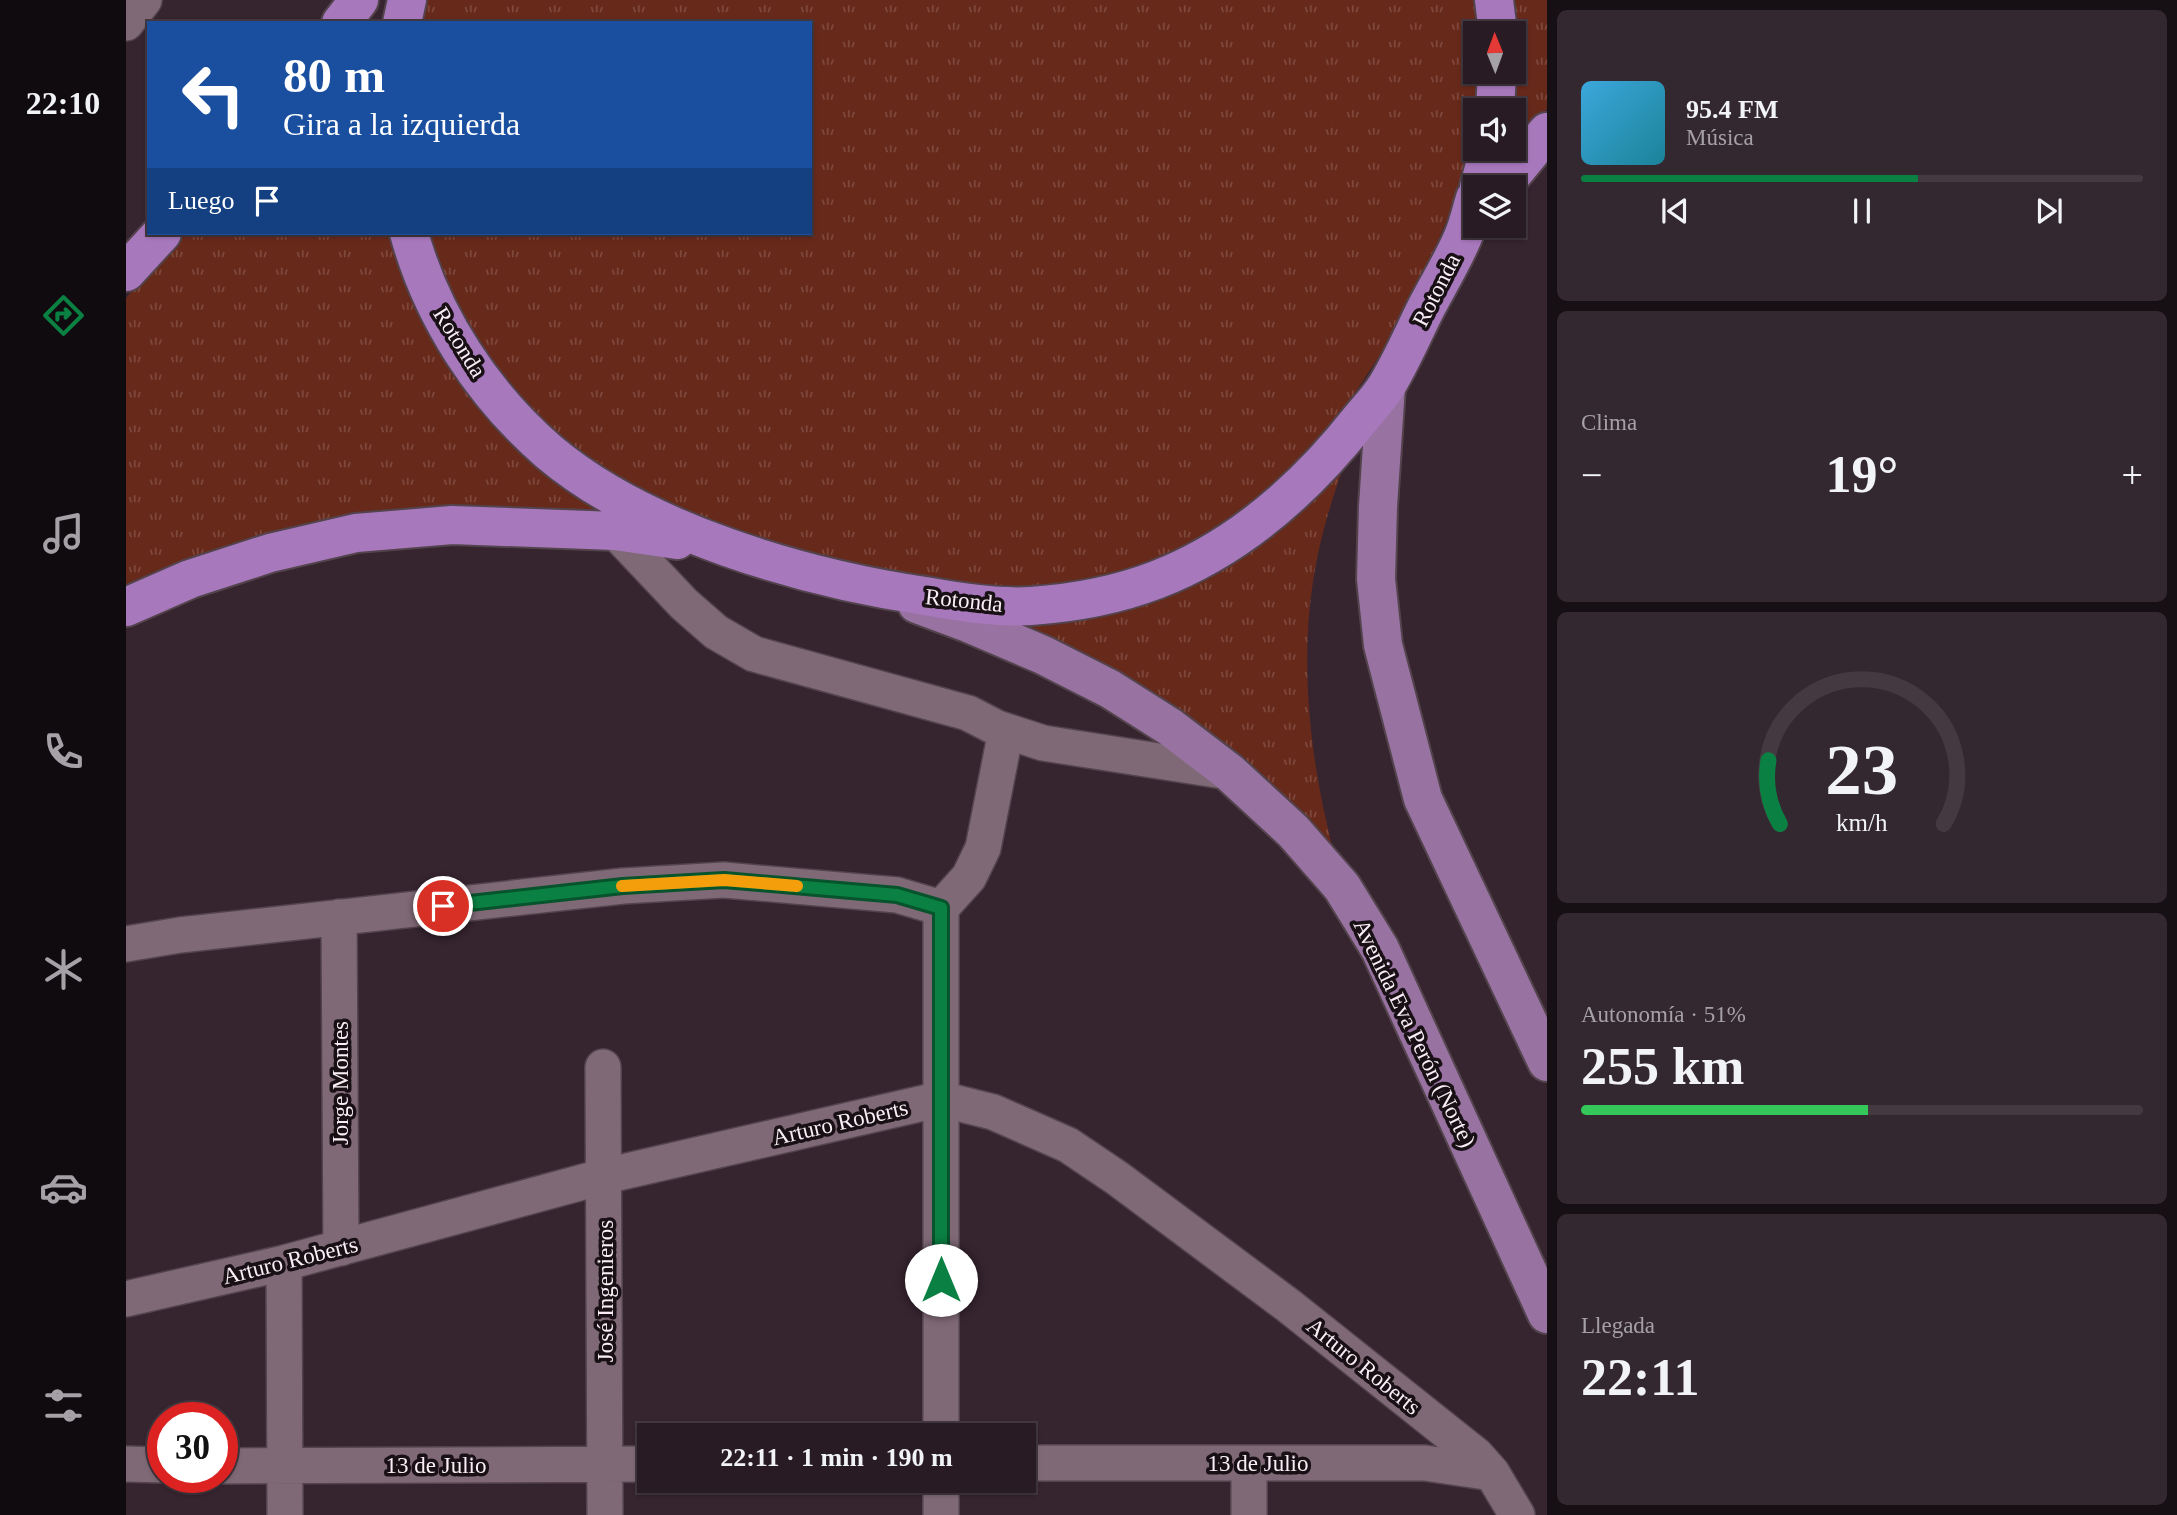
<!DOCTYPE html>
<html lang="es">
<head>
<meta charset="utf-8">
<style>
  body { margin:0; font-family:"Times New Roman",serif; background:#342830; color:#f1f3f6; height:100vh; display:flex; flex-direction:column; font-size:26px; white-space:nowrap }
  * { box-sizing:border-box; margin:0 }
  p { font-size:23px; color:#a5a1a6 }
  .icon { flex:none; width:38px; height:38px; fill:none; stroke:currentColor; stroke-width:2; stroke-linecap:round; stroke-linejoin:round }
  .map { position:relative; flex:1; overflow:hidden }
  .panel { display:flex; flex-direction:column; gap:10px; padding:10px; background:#160f13; width:630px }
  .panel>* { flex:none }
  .banner { position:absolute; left:21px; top:21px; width:665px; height:214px; border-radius:0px; box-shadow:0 2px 5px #0004,0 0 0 2px #443941; background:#1a4fa0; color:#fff; overflow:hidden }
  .needle { width:46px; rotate:359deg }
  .tools { position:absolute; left:1337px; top:21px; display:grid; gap:14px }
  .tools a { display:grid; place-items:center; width:63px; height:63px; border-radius:0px; background:#281b23; box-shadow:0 2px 5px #0004,0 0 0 2px #443941; font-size:35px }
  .speed { position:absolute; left:21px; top:1402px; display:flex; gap:14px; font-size:35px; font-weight:700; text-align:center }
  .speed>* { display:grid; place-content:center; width:91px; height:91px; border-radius:50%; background:#281b23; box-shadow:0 2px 5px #0004,0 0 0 2px #443941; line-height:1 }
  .speed .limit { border:10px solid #d22; background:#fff; color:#111 }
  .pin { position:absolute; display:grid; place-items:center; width:60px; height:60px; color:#fff; margin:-30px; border:4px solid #fff; border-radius:50%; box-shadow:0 2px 7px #0007 }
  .me { position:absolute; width:77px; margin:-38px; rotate:0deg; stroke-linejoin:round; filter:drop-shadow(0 0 5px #0008) }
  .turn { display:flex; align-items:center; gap:24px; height:147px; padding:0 21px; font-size:32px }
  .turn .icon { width:91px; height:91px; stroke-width:2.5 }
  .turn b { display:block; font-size:49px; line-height:60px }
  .then { display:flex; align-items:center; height:66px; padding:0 21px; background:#0003; gap:14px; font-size:26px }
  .big { font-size:52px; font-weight:700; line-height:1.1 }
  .panel .widget { flex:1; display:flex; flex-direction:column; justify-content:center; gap:10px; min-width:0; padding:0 24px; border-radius:10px; background:#342830 }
  .panel .dial { align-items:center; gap:0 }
  .dial svg { height:182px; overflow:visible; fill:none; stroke:#443941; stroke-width:7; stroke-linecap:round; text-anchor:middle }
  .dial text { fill:#f1f3f6; stroke:none }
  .song { display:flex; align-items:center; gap:21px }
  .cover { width:84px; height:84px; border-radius:10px; background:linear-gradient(135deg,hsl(200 70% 55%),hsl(190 70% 35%)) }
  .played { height:7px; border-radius:4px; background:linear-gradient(90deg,#0b8043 60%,#443941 60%) }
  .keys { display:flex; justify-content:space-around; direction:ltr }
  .heat { display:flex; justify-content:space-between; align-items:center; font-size:38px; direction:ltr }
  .charge { height:10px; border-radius:5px; background:linear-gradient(90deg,#34c759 51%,#443941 0) }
  .trip { position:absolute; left:511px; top:1423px; width:399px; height:70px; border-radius:0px; background:#281b23; box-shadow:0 2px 5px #0004,0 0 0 2px #443941; font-weight:700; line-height:70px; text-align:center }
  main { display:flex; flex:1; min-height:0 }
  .tabs { display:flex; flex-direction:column; width:126px; justify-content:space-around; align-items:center; background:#100b0e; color:#a5a1a6 }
  .tabs .icon { width:49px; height:49px }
  .tabs .on { color:#0b8043 }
  .tabs b { font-size:32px; color:#f1f3f6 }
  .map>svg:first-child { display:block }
</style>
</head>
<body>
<main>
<nav class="tabs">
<b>22:10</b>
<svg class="icon on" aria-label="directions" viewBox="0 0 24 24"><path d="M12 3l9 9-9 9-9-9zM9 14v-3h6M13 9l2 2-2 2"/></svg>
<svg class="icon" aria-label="music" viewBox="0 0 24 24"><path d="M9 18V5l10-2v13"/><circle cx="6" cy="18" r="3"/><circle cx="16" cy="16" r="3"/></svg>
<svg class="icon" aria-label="phone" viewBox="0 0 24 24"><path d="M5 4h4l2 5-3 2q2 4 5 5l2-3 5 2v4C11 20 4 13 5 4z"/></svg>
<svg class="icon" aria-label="climate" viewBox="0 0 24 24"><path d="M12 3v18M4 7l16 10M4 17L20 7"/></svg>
<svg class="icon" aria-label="car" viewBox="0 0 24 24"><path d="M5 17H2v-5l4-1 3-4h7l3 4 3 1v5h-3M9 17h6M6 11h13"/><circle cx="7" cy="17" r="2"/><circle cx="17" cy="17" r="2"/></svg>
<svg class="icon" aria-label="filters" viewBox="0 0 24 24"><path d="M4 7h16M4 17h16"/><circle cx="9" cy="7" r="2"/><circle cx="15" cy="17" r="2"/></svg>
</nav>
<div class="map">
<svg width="1421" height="1515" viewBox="0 0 1421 1515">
  <defs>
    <pattern id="grass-tufts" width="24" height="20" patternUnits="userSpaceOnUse" patternTransform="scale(1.75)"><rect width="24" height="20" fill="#67291a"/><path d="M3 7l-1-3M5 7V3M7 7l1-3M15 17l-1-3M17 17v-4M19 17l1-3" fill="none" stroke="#7e483c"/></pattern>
  </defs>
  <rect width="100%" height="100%" fill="#36242f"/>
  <path fill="url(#grass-tufts)" d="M 297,0 L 1352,0 L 1354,33 L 1349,33 L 1349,72 L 1356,72 L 1352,110 L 1349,110 L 1349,128 L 1333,190 L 1305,258 L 1254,355 L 1211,420 L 1115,521 L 1055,554 L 989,577 L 924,589 L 858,588 L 781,579 L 628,538 L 555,512 L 443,452 L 361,370 L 295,233 L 684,233 L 684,23 L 290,23 Z
    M 1387,0 L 1421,0 L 1421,109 L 1388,146 L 1391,54 Z
    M 58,233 L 262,233 L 293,317 L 335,383 L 510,522 L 401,509 L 0,592 L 0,298 Z
    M 1221,456 C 1210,488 1199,520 1192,554 C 1171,653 1183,759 1209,857 L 890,624 L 961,615 Z"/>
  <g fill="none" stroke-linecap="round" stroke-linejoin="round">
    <defs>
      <path id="minor" d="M 0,23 L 18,0
        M 489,531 L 558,604 L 590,632 L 628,654 L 842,713 L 871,728 L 917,743 L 1103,772
        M 815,908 L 815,1435
        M 815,908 L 843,877 L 857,848 L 880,731
        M 213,917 L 215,1248
        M 0,944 L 54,935 L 497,886 L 598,880 L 771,895 L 815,908
        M 477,1067 L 479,1515
        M 158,1263 L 159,1515
        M 0,1299 L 158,1263 L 479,1176 L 815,1099 L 867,1112 L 942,1145 L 991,1178 L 1163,1306 L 1350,1455 L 1366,1473 L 1391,1515
        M 898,1463 L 1299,1463 L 1366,1473
        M 0,1464 L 37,1465
        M 96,1466 L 523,1464
        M 815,1480 L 815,1515
        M 1123,1515 L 1123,1463"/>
      <path id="major" d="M 1260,387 L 1252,506 L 1250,579 L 1257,645 L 1297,799 L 1421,1062
        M 791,604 L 842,623 L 917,655 L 984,689 L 1044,727 L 1103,772 L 1167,831 L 1216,887 L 1254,949 L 1421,1314"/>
      <path id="highway" d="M 1368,0 L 1372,33
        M 215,23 L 233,0
        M 276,23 L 281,0
        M 1369,110 L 1371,72
        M 1353,187 L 1363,149
        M 1376,187 L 1421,132
        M 283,233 C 306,317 357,395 423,452 C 518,532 678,578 799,596 C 833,602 870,608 905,606 C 948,603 991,595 1030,580 C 1113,548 1181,487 1235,418 C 1244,407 1254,397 1261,385 C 1276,360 1287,334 1300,308 C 1312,285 1326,262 1336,239 C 1342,226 1345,211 1349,198
        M 0,272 L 36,233
        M 0,607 L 64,579 L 144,553 L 230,533 L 326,525 L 489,531 L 551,540"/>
    </defs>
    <use href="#minor" stroke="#52434c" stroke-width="38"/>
    <use href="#major" stroke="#52434c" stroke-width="42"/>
    <use href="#highway" stroke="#52434c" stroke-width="42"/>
    <use href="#minor" stroke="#7f6976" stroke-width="35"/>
    <use href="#major" stroke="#9872a0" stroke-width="38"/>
    <use href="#highway" stroke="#a878bc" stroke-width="38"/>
  </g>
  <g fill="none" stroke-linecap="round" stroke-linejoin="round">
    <defs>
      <path id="route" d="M 317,906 L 497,886 L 598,880 L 771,895 L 815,908 L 815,1280"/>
    </defs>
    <use href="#route" stroke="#07532c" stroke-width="18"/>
    <use href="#route" stroke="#0b8043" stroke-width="12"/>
    <path stroke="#f59e0b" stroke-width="12" d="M 496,886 L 598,880 L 671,886"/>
  </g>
  <g text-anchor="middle" stroke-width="7" stroke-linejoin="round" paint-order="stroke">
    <g font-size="23" fill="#faedf5" stroke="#181015">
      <text transform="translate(1310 290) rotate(-63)" y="8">Rotonda</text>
      <text transform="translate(334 342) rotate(58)" y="8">Rotonda</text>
      <text transform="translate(838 600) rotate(6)" y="8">Rotonda</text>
      <text transform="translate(1289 1033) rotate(64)" y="8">Avenida Eva Perón (Norte)</text>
      <text transform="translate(214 1083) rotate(-90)" y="8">Jorge Montes</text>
      <text transform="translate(714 1122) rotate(-13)" y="8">Arturo Roberts</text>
      <text transform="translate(164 1260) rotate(-14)" y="8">Arturo Roberts</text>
      <text transform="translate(479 1291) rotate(-90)" y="8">José Ingenieros</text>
      <text transform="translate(1238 1366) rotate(39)" y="8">Arturo Roberts</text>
      <text x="1132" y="1471">13 de Julio</text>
      <text x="310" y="1473">13 de Julio</text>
    </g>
  </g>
</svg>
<div class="tools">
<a><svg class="needle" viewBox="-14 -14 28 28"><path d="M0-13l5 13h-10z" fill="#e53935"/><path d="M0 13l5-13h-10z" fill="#a5a1a6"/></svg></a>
<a><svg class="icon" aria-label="sound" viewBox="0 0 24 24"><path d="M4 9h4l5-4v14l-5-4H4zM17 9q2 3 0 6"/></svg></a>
<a><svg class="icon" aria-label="layers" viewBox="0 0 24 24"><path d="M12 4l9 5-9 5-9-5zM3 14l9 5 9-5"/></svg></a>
</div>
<div class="speed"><div class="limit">30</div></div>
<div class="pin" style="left:317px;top:906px;background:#d93025"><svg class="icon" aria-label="arrive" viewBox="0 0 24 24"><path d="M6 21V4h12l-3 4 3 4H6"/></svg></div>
<svg class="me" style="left:815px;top:1280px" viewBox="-20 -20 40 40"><circle r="19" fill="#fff"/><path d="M0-13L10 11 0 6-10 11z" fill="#0b8043"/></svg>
<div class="trip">22:11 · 1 min · 190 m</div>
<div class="banner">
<div class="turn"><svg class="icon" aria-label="left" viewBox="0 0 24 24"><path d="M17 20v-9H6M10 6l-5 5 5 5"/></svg><div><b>80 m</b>Gira a la izquierda</div></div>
<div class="then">Luego<svg class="icon" aria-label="arrive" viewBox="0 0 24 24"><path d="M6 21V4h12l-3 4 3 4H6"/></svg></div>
</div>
</div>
<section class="panel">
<div class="widget">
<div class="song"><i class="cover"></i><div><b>95.4 FM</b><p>Música</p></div></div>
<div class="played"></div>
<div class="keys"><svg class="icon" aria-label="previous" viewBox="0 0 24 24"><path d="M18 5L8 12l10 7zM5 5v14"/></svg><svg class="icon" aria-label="pause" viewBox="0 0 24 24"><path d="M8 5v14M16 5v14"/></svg><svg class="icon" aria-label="next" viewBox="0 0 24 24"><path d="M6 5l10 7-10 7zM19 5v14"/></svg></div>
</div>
<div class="widget"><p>Clima</p>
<div class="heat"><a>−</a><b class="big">19°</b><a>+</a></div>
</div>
<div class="widget dial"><svg viewBox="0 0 100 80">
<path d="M14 69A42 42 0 1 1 86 69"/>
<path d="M14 69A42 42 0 0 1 9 41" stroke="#0b8043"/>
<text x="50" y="56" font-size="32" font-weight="700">23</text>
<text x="50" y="72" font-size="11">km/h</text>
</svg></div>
<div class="widget"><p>Autonomía · 51%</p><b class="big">255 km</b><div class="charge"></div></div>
<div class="widget"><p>Llegada</p><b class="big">22:11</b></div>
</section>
</main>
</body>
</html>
